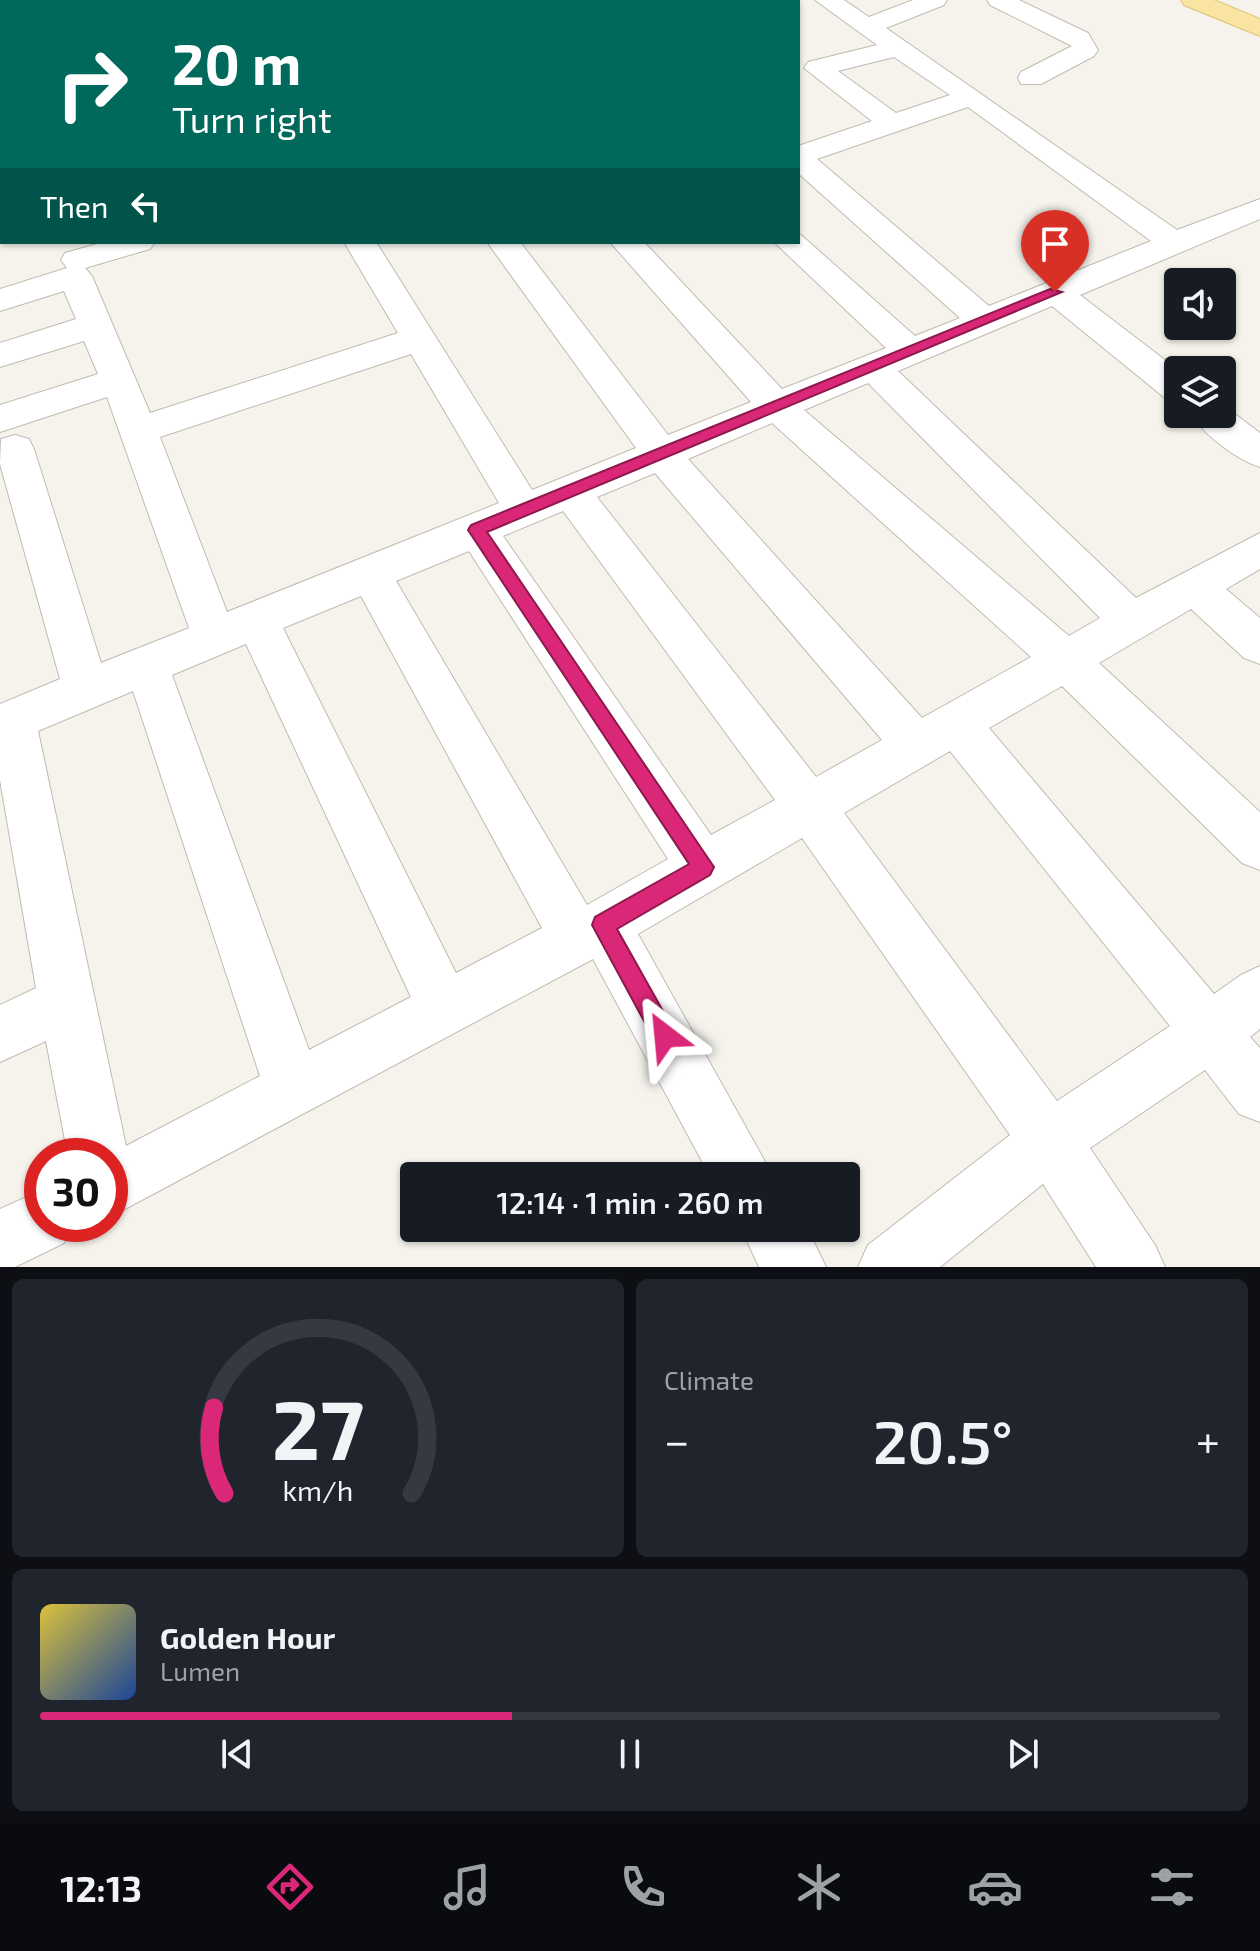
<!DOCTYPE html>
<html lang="en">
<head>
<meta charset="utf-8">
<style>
  body { margin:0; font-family:"Exo 2",sans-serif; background:#20242c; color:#f1f3f6; height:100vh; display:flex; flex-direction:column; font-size:30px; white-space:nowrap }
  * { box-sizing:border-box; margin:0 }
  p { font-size:26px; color:#9ea1a6 }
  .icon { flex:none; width:44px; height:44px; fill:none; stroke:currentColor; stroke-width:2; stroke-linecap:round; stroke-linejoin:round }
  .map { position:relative; height:1267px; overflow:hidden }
  .drawer { display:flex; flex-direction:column; gap:12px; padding:12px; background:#0d0f14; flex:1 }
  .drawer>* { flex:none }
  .hud { position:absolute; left:0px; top:0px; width:800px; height:244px; box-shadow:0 2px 6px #0004; background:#00695c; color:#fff; overflow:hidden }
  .buttons { position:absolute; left:1164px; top:268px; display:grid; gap:16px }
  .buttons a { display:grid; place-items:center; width:72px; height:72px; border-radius:8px; background:#171b24; box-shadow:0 2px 6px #0004; font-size:40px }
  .speed { position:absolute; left:24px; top:1138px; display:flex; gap:16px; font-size:40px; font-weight:700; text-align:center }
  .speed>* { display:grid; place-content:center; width:104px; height:104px; border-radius:50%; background:#171b24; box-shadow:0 2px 6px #0004; line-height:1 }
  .speed .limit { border:12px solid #d22; background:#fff; color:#111 }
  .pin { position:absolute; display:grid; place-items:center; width:68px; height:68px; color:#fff; margin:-82px -34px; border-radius:50% 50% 50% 0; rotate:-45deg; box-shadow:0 0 8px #0007 }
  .pin .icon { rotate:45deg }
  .me { position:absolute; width:88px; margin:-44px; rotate:331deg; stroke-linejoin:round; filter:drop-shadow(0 0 6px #0008) }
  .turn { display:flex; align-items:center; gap:28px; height:168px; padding:0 40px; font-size:36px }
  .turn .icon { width:104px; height:104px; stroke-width:2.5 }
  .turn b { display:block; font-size:56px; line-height:68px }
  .then { display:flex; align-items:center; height:76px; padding:0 40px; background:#0003; gap:16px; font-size:30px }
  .big { font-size:60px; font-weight:600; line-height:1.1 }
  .drawer .widget { flex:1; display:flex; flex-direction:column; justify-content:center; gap:12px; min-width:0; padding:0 28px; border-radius:12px; background:#20242c }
  .drawer .dial { align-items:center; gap:0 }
  .dial svg { height:208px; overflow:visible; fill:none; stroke:#363941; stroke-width:7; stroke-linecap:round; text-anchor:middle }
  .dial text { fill:#f1f3f6; stroke:none }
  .song { display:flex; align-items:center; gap:24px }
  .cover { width:96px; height:96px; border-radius:12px; background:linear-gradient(135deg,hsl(50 70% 55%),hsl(220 70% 35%)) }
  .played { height:8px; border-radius:4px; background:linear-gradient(90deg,#db2777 40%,#363941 40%) }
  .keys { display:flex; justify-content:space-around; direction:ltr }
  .heat { display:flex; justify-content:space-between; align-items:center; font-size:44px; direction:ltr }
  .drawer .tiles { flex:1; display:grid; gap:12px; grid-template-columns:1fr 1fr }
  .widget:last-child { grid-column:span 2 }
  .trip { position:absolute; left:400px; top:1162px; width:460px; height:80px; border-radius:8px; background:#171b24; box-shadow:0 2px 6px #0004; font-weight:600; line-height:80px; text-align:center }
  .tab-bar { display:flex; height:128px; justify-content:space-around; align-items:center; background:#090b0e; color:#9ea1a6 }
  .tab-bar .icon { width:56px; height:56px }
  .tab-bar .selected { color:#db2777 }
  .tab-bar b { font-size:36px; color:#f1f3f6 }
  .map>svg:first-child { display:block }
</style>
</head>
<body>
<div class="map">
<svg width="1260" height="1267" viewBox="0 0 1260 1267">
  <rect width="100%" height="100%" fill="#f5f3ec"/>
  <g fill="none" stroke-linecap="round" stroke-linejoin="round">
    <defs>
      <path id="minor" d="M 292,0 L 317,0 L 318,2 L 293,2 Z
        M 372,0 L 398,0 L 399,2 L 373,2 Z
        M 623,0 L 649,0 L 650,2 L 624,2 Z
        M 727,0 L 753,0 L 754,2 L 728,2 Z
        M 815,0 L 844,0 L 869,17 L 913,0 L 947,0 L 944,5 L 886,28 L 1177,230 L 1260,199 L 1260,219 L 1080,295 L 1178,370 L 1178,402 L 1165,398 L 1052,306 L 898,371 L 1136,598 L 1260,533 L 1260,569 L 1226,589 L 1260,618 L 1260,664 L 1244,658 L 1191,609 L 1099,663 L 1260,812 L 1260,870 L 1242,863 L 1062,686 L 989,728 L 1214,994 L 1241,975 L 1260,966 L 1260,1029 L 1250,1037 L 1260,1048 L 1260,1122 L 1239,1114 L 1205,1070 L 1090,1148 L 1155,1245 L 1165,1267 L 1096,1267 L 1043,1184 L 940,1267 L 858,1267 L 868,1245 L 1010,1135 L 802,838 L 638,934 L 773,1176 L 710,1176 L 593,959 L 110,1217 L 110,1156 L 68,1156 L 46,1041 L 0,1062 L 0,1005 L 36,988 L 0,780 L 0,704 L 60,679 L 0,464 L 1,439 L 15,435 L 29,439 L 34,449 L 101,663 L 189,628 L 107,397 L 0,432 L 0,405 L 98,374 L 84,341 L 0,367 L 0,343 L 76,319 L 64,291 L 0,311 L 0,289 L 67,268 L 61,260 L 65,253 L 104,242 L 155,242 L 150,249 L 85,268 L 92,276 L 150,413 L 398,333 L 344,242 L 376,242 L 532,490 L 636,448 L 487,242 L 520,242 L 668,435 L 751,402 L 610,242 L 644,242 L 782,389 L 886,348 L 774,242 L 798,242 L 798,234 L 801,235 L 915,336 L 960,318 L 798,173 L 798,146 L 872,121 L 804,68 L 808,62 L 877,45 ZM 894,57 L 950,95 L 896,113 L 838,71 ZM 968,107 L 1151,241 L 989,306 L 817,159 ZM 411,354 L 499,503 L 227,612 L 160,437 ZM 868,383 L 1100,618 L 1069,636 L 804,410 ZM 772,423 L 1031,657 L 922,718 L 688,459 ZM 655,473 L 882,740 L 816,777 L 597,497 ZM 563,511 L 775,800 L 711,835 L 503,536 ZM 469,551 L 668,859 L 587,905 L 396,581 ZM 361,596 L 542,928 L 456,973 L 283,628 ZM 246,644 L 411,997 L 309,1050 L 172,675 ZM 133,691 L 260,1076 L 126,1146 L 38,731 ZM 950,751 L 1170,1026 L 1057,1101 L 844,813 Z
        M 987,0 L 1019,0 L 1088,33 L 1098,50 L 1094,56 L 1041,84 L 1021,84 L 1018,78 L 1021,72 L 1072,46 L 990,5 Z
        M 0,63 L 2,63 L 2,83 L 0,83 Z
        M 1223,405 L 1260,433 L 1260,467 C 1237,460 1204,435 1191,414 L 1222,414 Z
        M 42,1190 L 42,1224 L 72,1224 L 64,1243 L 15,1267 L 0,1267 L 0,1209 Z
        M 741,1228 L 807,1228 L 826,1267 L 759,1267 Z"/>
      <path id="major" d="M 1181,0 L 1214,0 L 1260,19 L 1260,36 L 1184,5 Z"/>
    </defs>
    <use href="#minor" stroke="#c0bbaf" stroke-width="2"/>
    <use href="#major" stroke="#dec371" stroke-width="2"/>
    <use href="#minor" fill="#fff" fill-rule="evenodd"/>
    <use href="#major" fill="#f9e4a2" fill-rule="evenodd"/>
  </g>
  <path fill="#969188" d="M 42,0 L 52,0 L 53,2 L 33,2 Z
    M 0,10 L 2,10 L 2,25 L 0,25 Z"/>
  <path fill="#d6cfc2" stroke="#969188" stroke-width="2" d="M 0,0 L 42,0 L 33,2 L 2,2 L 2,10 L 0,10 Z"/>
  <path fill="#db2777" stroke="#8e194d" stroke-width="2" d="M 1050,289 L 1062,292 L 487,532 L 714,867 L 710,875 L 617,929 L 677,1036 L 673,1045 L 665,1048 L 657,1045 L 592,925 L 595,917 L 689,864 L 468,530 L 471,525 Z"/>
</svg>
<div class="buttons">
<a><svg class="icon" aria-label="sound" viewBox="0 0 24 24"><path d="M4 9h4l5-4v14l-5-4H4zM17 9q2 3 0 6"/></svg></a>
<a><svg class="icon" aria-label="layers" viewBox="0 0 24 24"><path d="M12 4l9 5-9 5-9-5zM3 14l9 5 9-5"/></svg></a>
</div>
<div class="speed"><div class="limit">30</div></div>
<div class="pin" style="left:1055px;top:292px;background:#d93025"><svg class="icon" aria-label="arrive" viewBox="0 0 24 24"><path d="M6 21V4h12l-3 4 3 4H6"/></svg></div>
<svg class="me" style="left:665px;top:1036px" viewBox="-20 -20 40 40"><path d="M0-17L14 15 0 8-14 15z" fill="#db2777" stroke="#fff" stroke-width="4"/></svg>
<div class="trip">12:14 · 1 min · 260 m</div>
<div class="hud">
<div class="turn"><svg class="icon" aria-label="right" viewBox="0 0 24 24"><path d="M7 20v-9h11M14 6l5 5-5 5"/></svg><div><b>20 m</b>Turn right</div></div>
<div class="then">Then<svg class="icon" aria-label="left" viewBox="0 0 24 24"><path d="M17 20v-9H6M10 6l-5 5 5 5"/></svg></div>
</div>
</div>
<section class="drawer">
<div class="tiles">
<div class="widget dial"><svg viewBox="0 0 100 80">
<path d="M14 69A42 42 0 1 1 86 69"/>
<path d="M14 69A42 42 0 0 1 10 36" stroke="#db2777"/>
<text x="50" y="56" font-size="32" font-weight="700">27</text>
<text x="50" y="72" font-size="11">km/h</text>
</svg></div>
<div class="widget"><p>Climate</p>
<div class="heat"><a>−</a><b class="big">20.5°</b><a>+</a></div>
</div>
<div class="widget">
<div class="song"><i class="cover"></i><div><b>Golden Hour</b><p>Lumen</p></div></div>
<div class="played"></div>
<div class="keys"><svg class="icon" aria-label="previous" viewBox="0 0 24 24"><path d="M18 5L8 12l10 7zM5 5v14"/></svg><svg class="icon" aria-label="pause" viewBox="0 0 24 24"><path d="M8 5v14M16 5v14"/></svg><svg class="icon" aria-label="next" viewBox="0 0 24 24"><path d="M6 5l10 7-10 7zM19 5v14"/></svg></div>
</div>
</div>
</section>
<nav class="tab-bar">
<b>12:13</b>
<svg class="icon selected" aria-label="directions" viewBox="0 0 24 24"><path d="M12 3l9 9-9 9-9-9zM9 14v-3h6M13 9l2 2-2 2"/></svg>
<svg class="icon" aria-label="music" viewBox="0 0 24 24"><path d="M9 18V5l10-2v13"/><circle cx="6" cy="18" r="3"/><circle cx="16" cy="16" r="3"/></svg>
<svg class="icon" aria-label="phone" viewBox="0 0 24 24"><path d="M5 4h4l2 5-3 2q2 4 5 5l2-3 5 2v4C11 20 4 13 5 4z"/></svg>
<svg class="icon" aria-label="climate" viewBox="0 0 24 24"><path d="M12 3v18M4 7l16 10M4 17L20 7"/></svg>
<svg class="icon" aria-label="car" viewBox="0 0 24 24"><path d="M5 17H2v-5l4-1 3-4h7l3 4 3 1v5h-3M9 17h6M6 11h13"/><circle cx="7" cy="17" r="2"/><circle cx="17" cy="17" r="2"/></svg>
<svg class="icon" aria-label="filters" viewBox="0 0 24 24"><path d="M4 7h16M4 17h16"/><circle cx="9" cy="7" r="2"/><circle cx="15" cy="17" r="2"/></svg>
</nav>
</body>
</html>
